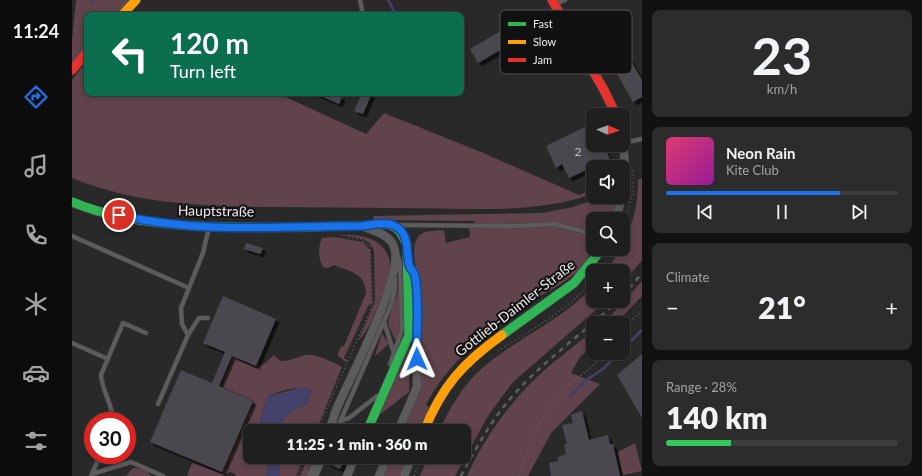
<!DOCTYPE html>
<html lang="en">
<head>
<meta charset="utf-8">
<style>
  body { margin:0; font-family:Lato,sans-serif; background:#2d2c2d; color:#f1f3f6; height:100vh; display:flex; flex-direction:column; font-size:15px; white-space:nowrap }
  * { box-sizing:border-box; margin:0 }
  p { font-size:13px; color:#a2a2a5 }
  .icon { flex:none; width:22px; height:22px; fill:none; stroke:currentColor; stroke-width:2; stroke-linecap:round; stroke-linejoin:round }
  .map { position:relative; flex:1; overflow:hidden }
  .drawer { display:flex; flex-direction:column; gap:10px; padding:10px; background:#121112; width:280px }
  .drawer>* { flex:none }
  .guide { position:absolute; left:12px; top:12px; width:380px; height:84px; border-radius:8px; box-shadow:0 2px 6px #0003,0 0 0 1px #3d3d3e; background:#0b6e4f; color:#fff; overflow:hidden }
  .needle { width:26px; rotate:92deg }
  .fabs { position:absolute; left:514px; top:108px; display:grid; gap:8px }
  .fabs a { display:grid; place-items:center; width:44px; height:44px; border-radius:8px; background:#201f20; box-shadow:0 2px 6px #0003,0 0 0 1px #3d3d3e; font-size:20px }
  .speed { position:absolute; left:12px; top:412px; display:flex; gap:8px; font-size:20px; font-weight:700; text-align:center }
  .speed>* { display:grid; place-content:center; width:52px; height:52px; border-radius:50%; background:#201f20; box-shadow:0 2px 6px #0003,0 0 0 1px #3d3d3e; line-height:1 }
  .speed .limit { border:6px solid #d22; background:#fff; color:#111 }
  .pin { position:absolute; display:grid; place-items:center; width:34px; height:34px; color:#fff; margin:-17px; border:2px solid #fff; border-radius:50%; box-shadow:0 1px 4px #0007 }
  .me { position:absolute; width:44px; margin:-22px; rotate:359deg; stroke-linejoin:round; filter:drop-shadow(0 0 3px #0008) }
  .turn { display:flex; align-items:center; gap:14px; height:84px; padding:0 20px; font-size:18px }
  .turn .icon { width:52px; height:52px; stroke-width:2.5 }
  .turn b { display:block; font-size:28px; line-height:34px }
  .big { font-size:30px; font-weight:800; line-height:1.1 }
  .drawer .tile { flex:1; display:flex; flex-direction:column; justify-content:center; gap:6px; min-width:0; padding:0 14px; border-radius:8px; background:#2d2c2d }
  .drawer .dial { align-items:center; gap:0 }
  .dial b { font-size:52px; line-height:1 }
  .song { display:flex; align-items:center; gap:12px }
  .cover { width:48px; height:48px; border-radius:6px; background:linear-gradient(135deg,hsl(340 70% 55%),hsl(300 70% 35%)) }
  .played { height:4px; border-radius:2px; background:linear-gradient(90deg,#1a73e8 75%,#3d3d3e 75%) }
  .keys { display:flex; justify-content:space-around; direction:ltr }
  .heat { display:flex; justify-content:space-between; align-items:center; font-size:22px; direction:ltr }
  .charge { height:6px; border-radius:3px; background:linear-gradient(90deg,#34c759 28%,#3d3d3e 0) }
  .trip { position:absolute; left:171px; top:424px; width:228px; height:40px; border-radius:8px; background:#201f20; box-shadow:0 2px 6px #0003,0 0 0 1px #3d3d3e; font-weight:800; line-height:40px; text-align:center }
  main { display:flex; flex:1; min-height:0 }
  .menu { display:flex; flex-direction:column; width:72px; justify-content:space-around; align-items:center; background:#0d0c0d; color:#a2a2a5 }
  .menu .icon { width:28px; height:28px }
  .menu .selected { color:#1a73e8 }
  .menu b { font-size:18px; color:#f1f3f6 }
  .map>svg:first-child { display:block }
</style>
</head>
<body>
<main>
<nav class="menu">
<b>11:24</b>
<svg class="icon selected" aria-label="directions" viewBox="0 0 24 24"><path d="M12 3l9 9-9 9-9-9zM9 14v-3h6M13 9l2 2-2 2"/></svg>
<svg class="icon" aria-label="music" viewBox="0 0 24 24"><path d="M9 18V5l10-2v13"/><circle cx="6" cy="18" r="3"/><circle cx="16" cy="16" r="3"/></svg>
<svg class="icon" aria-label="phone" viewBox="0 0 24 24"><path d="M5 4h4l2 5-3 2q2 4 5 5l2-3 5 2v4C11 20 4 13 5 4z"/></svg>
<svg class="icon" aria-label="climate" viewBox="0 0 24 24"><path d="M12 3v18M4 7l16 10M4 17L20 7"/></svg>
<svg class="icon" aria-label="car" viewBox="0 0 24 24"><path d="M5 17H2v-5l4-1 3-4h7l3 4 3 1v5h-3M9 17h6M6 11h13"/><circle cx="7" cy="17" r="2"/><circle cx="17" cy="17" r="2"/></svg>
<svg class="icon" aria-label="filters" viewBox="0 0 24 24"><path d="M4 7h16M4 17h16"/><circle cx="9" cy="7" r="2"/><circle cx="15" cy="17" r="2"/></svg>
</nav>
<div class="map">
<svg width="570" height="476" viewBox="0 0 570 476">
  <defs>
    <filter id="shadow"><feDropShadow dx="3.5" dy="3.5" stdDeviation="0" flood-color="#0009"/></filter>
  </defs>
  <rect width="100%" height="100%" fill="#2a292a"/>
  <path fill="#60434b" d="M 4,0 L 61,0 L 47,15 L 15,15 L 15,48 L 0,64 L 0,40 Z
    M 15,61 L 15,93 L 205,93 L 294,134 L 312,113 L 409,152 L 507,195 L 521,189 L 521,194 C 460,215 393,208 329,208 C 287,208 244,207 202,207 C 131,206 67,205 0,178 L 0,80 Z
    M 570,178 L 570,260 L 551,283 L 551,271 L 535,271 L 548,249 L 551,249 C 551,238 558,229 561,219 C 565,206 566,193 566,180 Z
    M 530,197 L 546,197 L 540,219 L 521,219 C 521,228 523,241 520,249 C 510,278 479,288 457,303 C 418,330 375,362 354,405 L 357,407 L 347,431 L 330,431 L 344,399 L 345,275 C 343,263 338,243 349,234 C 355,230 365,231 372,230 L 374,243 L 398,237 L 397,227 L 402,225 L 403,221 L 301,220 L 302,216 L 470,213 L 501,207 Z
    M 267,235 C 296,233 324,243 317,278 C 316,286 310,295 307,303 C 301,317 297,330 286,341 L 303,302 L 302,251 C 298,236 280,237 267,235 Z
    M 262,237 L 291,242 L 298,250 L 300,303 L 299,305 L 297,304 L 272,358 L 275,360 L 274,362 L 266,356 L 266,353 L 269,347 L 272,346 L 294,293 C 293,273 279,272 262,265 L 256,268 L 251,267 C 246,258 246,247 250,238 Z
    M 570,281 L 570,296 L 544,323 L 531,323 L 550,304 Z
    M 521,286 L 521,301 L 534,301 L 440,383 L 416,416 L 383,476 L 348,476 L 356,457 L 392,457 L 392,431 L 367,431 C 377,410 389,388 406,372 C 440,340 489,322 521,286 Z
    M 327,288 L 328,332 L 327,337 L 323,340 L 316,324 L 317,318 Z
    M 521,331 L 521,345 L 508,357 L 499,373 L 528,384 L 479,433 L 456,476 L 395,476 C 411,440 437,403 466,376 C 483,360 503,346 521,331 Z
    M 310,333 L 317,344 L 303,356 Z
    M 338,346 L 337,392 L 306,416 Z
    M 202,355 L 208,361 C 217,361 224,358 233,355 C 243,353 262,362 270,367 L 244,431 L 208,431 C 208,416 222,409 235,404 L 240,390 C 226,385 210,391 196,396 L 188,420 L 190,431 L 178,431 L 178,457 L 199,457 L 194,476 L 164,476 L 163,474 L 158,472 L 150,476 L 115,476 L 120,463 L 150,474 L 182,401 L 149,386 L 161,357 L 184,368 L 192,364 Z
    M 563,443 L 570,471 L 551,475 L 546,452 Z
    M 208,457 L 232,457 L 224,476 L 207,476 Z
    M 236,457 L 240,457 L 236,476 L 228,476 Z
    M 319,457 L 336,457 L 328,476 L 311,476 Z
    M 61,468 C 68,468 75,469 79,476 L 54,476 Z"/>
  <path fill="#44416b" d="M 231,387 L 240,390 L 235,404 C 222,409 208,416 208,431 L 190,431 L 188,420 L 196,396 Z
    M 199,457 L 208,457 L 207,476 L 194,476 Z"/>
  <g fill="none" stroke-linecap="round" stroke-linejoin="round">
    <path stroke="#44416b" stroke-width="2.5" d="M 316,0 L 324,15
      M 20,4 L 21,0
      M 551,349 L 570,330
      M 497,397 L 513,381 L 531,369 L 547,353"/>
  </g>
  <path fill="#4c4750" filter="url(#shadow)" d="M 458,14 L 466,28 L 406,63 L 398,49 Z
    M 548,42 L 570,80 L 570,97 L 561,102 L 532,51 Z
    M 242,93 L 261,93 L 270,97 L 267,104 Z
    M 290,93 L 300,93 L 291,114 L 282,111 Z
    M 521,123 L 521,145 L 531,145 L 538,159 L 497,178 L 490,164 L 484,168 L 474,146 Z
    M 174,243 L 191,248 L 188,254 L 172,249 Z
    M 151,296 L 204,319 L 184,366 L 160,356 L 147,386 L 181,401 L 150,472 L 78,442 L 109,370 L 140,383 L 153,352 L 131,343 Z
    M 570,354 L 570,418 L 545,375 Z
    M 510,411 L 517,440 L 536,435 L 538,444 L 541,444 L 548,476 L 479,476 L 477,463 L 486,461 L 486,457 L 494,454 L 492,445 L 495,444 L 490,425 L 501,423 L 499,415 Z
    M 257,457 L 271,457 L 270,459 L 272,460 L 268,469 L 255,463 Z"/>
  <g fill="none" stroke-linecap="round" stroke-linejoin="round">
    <defs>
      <path id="lane" d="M 288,0 L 291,15
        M 484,4 L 493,0
        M 551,143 L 570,139
        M 327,225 L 446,226 L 482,224 L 510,231 L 521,238
        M 0,236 L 117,288
        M 312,322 L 322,353
        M 116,335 L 110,324 L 109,308 L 131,253 L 137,227
        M 0,343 L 36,359
        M 318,364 L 330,330 L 328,263 L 326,256
        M 86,404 L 116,335 L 127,318 L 136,318
        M 41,421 C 41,405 30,391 29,375 L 51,323 L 74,333
        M 268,421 L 277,418 L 305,396
        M 264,431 L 319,305 L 323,289 L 323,279
        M 20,474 L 59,462 L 91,476
        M 19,476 L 28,455
        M 244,476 L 253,457"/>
      <path id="street" d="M 551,142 L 553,167 L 551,192
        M 544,219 L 550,197
        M 257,431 C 260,423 262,415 265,408 C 278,377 333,275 322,247 C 318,235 303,231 292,227
        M 326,431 L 345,387 L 344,288 L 342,273 L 337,267
        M 239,476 L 247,457
        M 275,476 L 283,457
        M 307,476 L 315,457
        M 332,476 L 340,457"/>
      <path id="fast" d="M 0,202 C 69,231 168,228 243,227 C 258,226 273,226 288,226 C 298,226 309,222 318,225 C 328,227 331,237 335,245 L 337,335 L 295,431
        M 430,335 L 502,283 L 530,249"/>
      <path id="slow" d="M 50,15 L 64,0
        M 352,431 C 370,386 391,363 430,335"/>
      <path id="jam" d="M 480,0 L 532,90 L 544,115
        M 0,70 L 15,52"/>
    </defs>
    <use href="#lane" stroke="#474547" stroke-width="5"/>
    <use href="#street" stroke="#474547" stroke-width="9"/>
    <use href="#fast" stroke="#474547" stroke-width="10"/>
    <use href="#slow" stroke="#474547" stroke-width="10"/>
    <use href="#jam" stroke="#474547" stroke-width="10"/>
    <path stroke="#646364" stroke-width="1.5" stroke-dasharray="1 3" stroke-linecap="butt" d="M 554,118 L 558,136
      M 551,230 L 561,193 L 561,169
      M 527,271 L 534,261
      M 551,326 L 570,312
      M 426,351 C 456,332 500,308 521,279
      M 245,431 L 301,304 L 298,246 L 289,239 L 274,237
      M 226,476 L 234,457
      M 342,476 L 350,457
      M 447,476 C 457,445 468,415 491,391 C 503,377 522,369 532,353"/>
    <use href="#lane" stroke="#5d5c5d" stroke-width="4"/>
    <use href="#street" stroke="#5d5c5d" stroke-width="8"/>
    <use href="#fast" stroke="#30b455" stroke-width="9"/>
    <use href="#slow" stroke="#ff9f0a" stroke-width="9"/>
    <use href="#jam" stroke="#e5322d" stroke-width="9"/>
    <path stroke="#606060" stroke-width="2.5" stroke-dasharray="5 5" stroke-linecap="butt" d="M 551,296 L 570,273
      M 521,323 L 546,301
      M 389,476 C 402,452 416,426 433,405 C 458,374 490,349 521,323"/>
  </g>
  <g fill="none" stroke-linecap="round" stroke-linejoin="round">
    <defs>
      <path id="route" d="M 47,215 C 126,234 210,226 290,226 C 300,225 314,221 323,226 C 338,234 334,252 337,265 C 338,269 342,271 343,276 C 348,302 344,332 345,359"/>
    </defs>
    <use href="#route" stroke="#114b97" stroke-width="10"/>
    <use href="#route" stroke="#1a73e8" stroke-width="7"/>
  </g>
  <g text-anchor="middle" stroke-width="4" stroke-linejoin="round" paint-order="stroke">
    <g font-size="12" fill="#c5c2c6">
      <text x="506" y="156">2</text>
    </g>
    <g font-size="14" fill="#edebed" stroke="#121112">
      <text transform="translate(144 211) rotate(1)" y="5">Hauptstraße</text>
      <text transform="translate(443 308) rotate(-38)" y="5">Gottlieb-Daimler-Straße</text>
    </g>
  </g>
  <rect x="428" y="10" width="132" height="64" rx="6" fill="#121112" stroke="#545254" stroke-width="1"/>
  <rect x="436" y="22" width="18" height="4" fill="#30b455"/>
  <rect x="436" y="40" width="18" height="4" fill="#ff9f0a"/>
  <rect x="436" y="58" width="18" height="4" fill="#e5322d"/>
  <g font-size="11" fill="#edebed">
    <text x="461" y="28">Fast</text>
    <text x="461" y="46">Slow</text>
    <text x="461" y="64">Jam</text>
  </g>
</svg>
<div class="fabs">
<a><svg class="needle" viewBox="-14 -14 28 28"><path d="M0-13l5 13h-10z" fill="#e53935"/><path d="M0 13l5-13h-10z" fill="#a2a2a5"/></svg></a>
<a><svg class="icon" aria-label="sound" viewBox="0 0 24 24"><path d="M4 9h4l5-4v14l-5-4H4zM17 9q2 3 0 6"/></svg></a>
<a><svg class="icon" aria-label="search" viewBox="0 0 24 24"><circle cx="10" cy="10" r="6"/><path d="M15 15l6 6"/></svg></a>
<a>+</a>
<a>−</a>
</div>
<div class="speed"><div class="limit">30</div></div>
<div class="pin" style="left:47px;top:215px;background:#d93025"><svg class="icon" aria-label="arrive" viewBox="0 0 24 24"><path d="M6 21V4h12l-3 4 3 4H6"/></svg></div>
<svg class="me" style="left:345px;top:359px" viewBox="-20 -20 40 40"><path d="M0-17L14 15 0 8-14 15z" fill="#1a73e8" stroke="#fff" stroke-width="4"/></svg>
<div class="trip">11:25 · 1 min · 360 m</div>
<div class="guide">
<div class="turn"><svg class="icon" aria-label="left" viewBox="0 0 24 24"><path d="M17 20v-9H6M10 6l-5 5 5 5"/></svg><div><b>120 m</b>Turn left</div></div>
</div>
</div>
<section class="drawer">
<div class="tile dial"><b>23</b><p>km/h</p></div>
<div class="tile">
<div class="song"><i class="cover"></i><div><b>Neon Rain</b><p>Kite Club</p></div></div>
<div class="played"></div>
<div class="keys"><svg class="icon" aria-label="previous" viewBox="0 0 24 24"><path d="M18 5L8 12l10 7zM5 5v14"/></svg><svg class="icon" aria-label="pause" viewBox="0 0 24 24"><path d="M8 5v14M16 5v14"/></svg><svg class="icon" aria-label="next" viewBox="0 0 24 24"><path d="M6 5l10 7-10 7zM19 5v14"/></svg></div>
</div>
<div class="tile"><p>Climate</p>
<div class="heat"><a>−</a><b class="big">21°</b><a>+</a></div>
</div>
<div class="tile"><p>Range · 28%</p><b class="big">140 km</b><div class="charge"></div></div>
</section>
</main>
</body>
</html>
